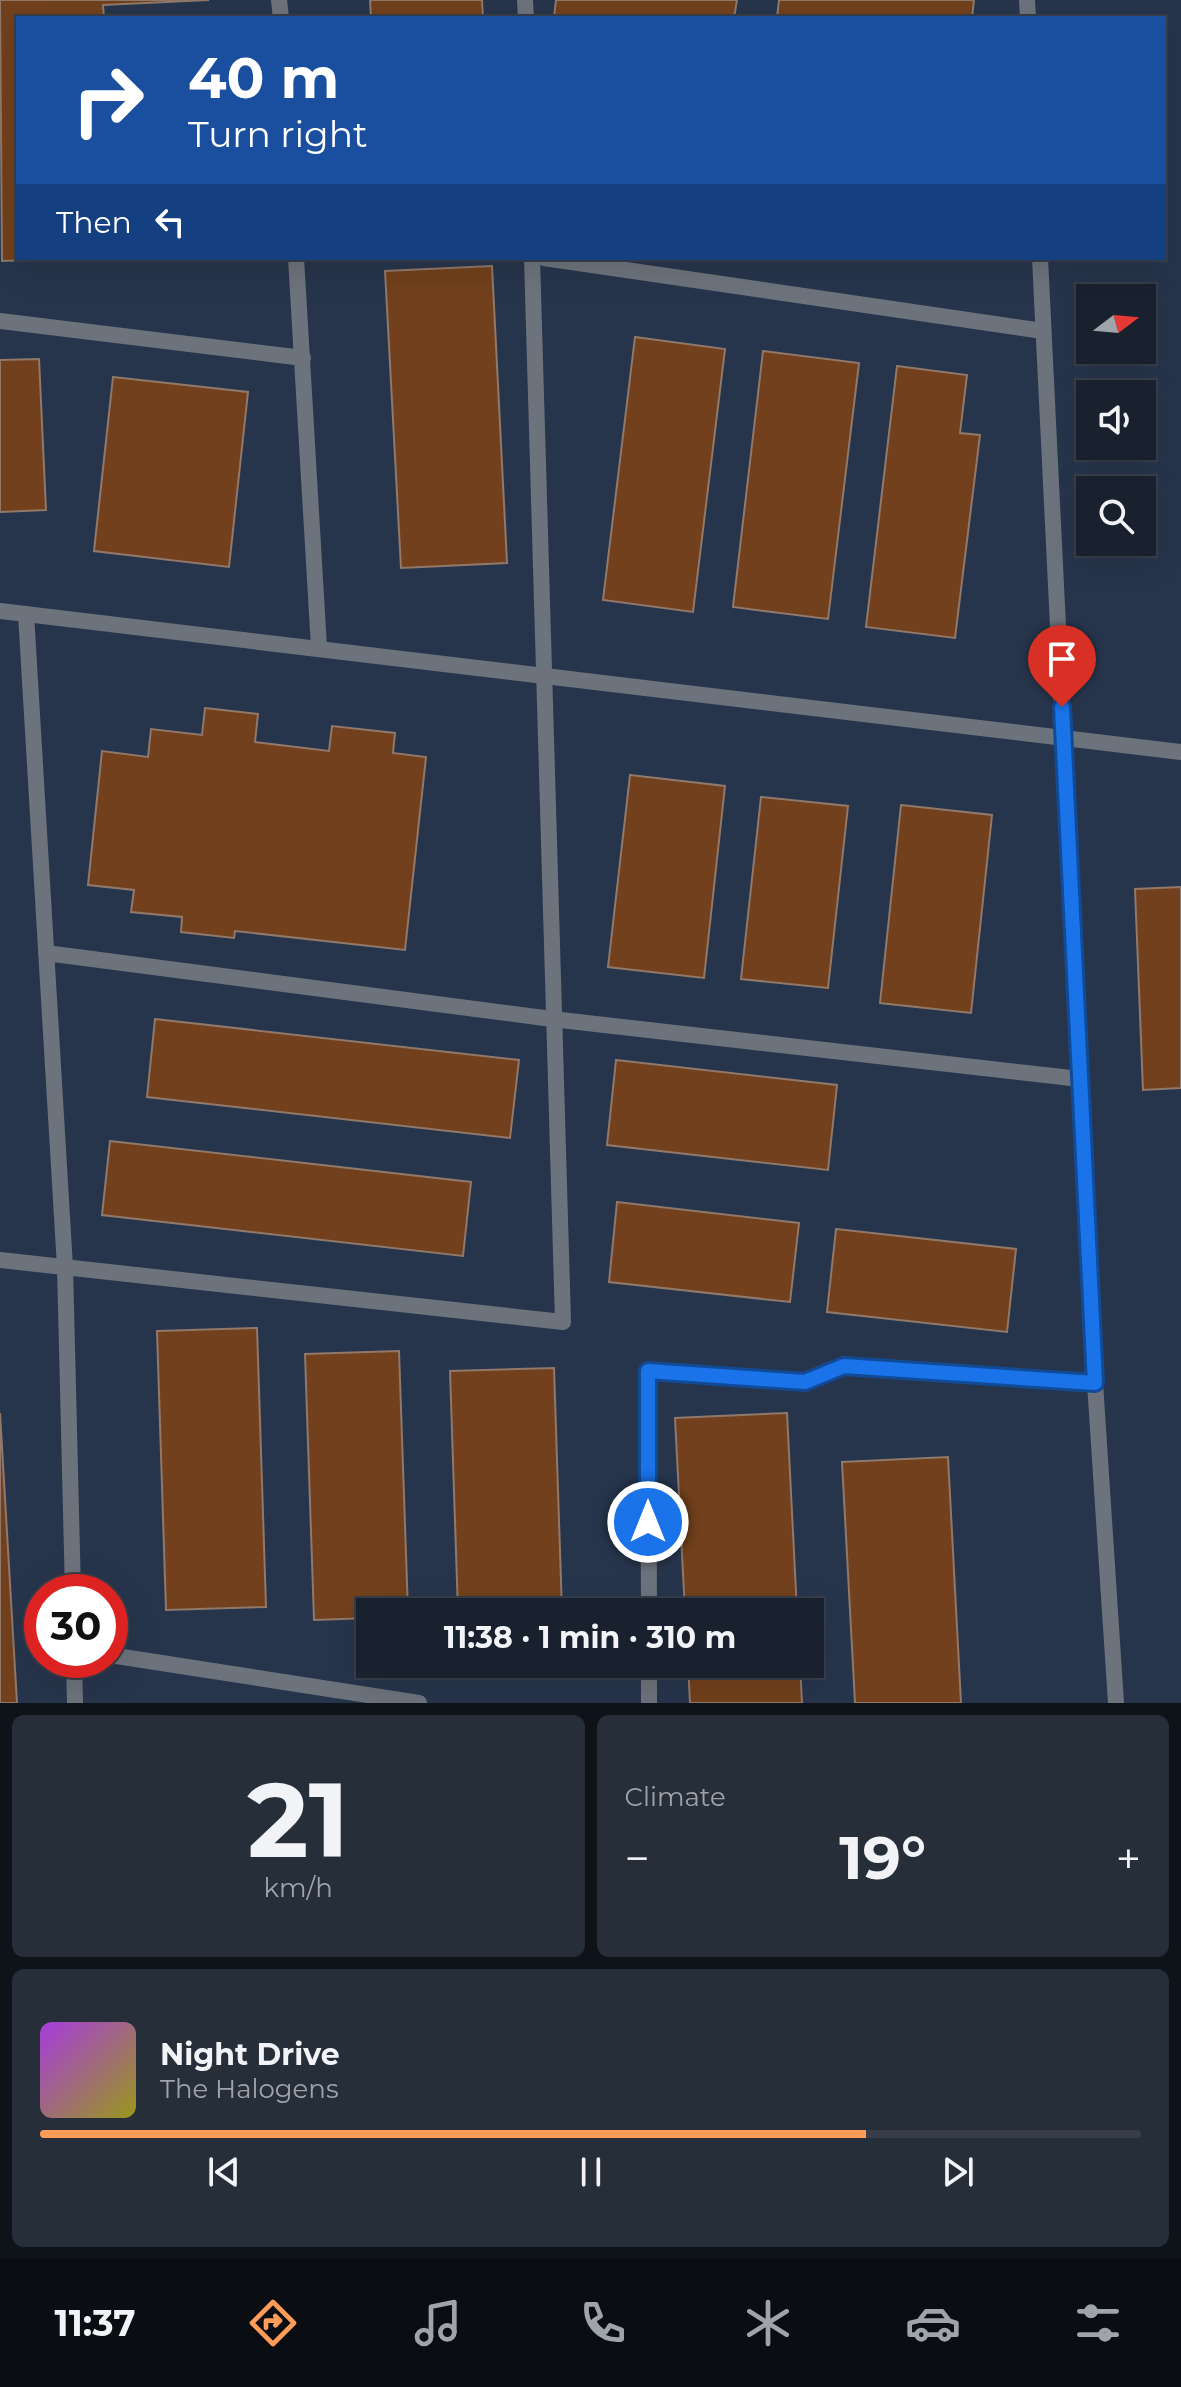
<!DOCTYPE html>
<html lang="en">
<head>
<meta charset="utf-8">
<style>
  body { margin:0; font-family:Montserrat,sans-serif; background:#262e3a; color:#f1f3f6; height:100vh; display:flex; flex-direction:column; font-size:30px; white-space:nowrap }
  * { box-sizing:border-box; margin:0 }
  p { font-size:26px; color:#9fa3aa }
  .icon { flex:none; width:44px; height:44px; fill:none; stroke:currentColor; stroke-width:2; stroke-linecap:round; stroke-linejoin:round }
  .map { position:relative; height:1703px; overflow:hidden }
  .details { display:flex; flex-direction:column; gap:12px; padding:12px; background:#0e1219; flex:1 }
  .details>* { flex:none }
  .guide { position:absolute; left:16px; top:16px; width:1150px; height:244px; border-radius:0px; box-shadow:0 8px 32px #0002,0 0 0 2px #373e4a; background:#1a4fa0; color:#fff; overflow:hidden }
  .needle { width:52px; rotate:74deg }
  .tools { position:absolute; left:1076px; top:284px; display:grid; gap:16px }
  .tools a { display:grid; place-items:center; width:80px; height:80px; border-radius:0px; background:#19212e; box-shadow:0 8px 32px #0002,0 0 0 2px #373e4a; font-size:40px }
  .speed { position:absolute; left:24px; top:1574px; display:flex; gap:16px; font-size:40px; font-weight:700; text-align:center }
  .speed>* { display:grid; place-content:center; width:104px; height:104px; border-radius:50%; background:#19212e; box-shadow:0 8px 32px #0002,0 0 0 2px #373e4a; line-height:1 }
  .speed .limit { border:12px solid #d22; background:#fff; color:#111 }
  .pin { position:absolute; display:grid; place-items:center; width:68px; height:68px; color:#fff; margin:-82px -34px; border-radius:50% 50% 50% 0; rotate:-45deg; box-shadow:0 0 8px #0007 }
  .pin .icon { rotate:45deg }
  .me { position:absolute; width:88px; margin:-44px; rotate:0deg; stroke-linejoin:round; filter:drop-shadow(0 0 6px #0008) }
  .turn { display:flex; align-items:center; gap:28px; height:168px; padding:0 40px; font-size:36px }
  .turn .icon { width:104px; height:104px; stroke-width:2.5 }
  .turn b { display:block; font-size:56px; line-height:68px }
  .then { display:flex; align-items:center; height:76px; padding:0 40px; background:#0003; gap:16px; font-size:30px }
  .big { font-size:60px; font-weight:700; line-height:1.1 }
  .details .tile { flex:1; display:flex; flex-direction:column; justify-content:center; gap:12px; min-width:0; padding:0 28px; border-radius:12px; background:#262e3a }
  .details .dial { align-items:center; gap:0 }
  .dial b { font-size:104px; line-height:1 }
  .song { display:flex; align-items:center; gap:24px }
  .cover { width:96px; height:96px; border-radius:12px; background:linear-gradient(135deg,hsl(280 70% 55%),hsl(60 70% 35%)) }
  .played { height:8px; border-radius:4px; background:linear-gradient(90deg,#fe9c58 75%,#373e4a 75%) }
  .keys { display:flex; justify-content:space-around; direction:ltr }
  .heat { display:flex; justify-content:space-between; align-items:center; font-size:44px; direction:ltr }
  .details .tiles { flex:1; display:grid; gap:12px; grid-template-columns:1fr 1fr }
  .tile:last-child { grid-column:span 2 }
  .trip { position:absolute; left:356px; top:1598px; width:468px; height:80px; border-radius:0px; background:#19212e; box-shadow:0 8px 32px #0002,0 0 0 2px #373e4a; font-weight:700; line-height:80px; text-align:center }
  .tab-bar { display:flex; height:128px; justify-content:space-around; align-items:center; background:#0a0d12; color:#9fa3aa }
  .tab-bar .icon { width:56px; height:56px }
  .tab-bar .current { color:#fe9c58 }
  .tab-bar b { font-size:36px; color:#f1f3f6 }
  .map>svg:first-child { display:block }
</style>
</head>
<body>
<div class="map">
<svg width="1181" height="1703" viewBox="0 0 1181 1703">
  <rect width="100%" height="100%" fill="#212c3e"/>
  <path fill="#27354c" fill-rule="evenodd" d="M 0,0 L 1181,0 L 1181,1703 L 0,1703 ZM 18,18 L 1164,18 L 1164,258 L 18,258 ZM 1090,298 L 1142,298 L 1142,350 L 1090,350 ZM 1090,394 L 1142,394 L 1142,446 L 1090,446 ZM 1090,490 L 1142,490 L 1142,542 L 1090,542 ZM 42,1592 L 110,1592 L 110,1660 L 42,1660 ZM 370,1612 L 810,1612 L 810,1664 L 370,1664 Z"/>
  <path fill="#72401c" stroke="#90786a" stroke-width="2" d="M 0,0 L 209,0 L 103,5 L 104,18 L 18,18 L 18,258 L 85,258 L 2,261 Z
    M 370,0 L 482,0 L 483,18 L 371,18 Z
    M 556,0 L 737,0 L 734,18 L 554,18 Z
    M 779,0 L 974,0 L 972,18 L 777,18 Z
    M 492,266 L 507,563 L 401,568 L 385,271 Z
    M 635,337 L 725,349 L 693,612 L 603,600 Z
    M 763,351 L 859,363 L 828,619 L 733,607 Z
    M 39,359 L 46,510 L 0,512 L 0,360 Z
    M 897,366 L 967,375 L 960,433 L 980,435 L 955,638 L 866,627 Z
    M 113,377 L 248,392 L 229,567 L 94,551 Z
    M 205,708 L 258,714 L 255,742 L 329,751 L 332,726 L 395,733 L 393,753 L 426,757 L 405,950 L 235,931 L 234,938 L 181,932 L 182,917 L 131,912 L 134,890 L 88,885 L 102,751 L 148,757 L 151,729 L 202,735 Z
    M 630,775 L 725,786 L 704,978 L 608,967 Z
    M 761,797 L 848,806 L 828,988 L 741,979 Z
    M 901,805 L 992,815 L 971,1013 L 880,1003 Z
    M 1181,887 L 1181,1088 L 1143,1090 L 1135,889 Z
    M 155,1019 L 519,1060 L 510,1138 L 147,1097 Z
    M 616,1060 L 837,1085 L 828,1170 L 607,1145 Z
    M 110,1141 L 471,1182 L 463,1256 L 102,1215 Z
    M 617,1202 L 799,1223 L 790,1302 L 609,1282 Z
    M 836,1229 L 1016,1249 L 1007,1332 L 827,1312 Z
    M 257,1328 L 266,1607 L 166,1610 L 157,1331 Z
    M 399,1351 L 408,1612 L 370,1612 L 370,1618 L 314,1620 L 305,1354 Z
    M 554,1368 L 562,1612 L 458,1612 L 450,1371 Z
    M 0,1413 L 17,1703 L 0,1703 Z
    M 787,1413 L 797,1612 L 685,1612 L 675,1418 Z
    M 948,1457 L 961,1703 L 855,1703 L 842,1462 Z
    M 688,1664 L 800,1664 L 802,1703 L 690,1703 Z"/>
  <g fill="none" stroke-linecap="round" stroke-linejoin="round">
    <path stroke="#6d737c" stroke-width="16" d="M 279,0 L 281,18
      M 525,0 L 526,18
      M 1027,0 L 1028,18
      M 296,258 L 319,647
      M 544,258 L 1043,331
      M 1040,258 L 1095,1383 L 1116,1703
      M 0,321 L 303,358
      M 26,614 L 65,1267 L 73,1592
      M 46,953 L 552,1019 L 1080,1079
      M 0,1260 L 563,1322 L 532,258
      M 649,1612 L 648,1371 L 805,1382 L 844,1366 L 1095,1383
      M 110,1655 L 419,1703
      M 74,1660 L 75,1703
      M 649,1664 L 649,1703"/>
    <path stroke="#6d737c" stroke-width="16" d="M 0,611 L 1181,752"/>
  </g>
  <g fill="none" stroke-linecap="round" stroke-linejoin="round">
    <defs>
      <path id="route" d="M 648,1522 L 648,1371 L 805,1382 L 844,1366 L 1095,1383 L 1062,707"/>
    </defs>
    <use href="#route" stroke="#114b97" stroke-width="20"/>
    <use href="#route" stroke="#1a73e8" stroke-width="14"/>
  </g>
</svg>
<div class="tools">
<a><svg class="needle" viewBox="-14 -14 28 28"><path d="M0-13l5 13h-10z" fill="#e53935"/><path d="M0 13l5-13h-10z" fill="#9fa3aa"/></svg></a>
<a><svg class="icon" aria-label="sound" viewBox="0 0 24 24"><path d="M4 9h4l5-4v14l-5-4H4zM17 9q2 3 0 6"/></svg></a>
<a><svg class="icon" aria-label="search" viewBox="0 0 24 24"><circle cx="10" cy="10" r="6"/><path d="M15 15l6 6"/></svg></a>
</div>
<div class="speed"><div class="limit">30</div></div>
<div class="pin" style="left:1062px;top:707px;background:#d93025"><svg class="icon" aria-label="arrive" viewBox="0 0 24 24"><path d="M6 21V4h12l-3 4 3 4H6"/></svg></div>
<svg class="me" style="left:648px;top:1522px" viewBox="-20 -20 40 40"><circle r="17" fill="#1a73e8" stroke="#fff" stroke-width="3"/><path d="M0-11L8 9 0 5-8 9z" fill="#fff"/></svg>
<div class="trip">11:38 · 1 min · 310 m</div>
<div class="guide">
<div class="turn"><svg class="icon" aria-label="right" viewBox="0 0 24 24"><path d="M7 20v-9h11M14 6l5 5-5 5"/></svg><div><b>40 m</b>Turn right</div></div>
<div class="then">Then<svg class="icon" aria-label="left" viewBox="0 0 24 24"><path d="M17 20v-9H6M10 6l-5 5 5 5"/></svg></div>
</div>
</div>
<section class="details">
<div class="tiles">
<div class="tile dial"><b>21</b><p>km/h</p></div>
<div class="tile"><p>Climate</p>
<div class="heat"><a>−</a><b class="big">19°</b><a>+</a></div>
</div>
<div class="tile">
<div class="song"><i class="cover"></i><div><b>Night Drive</b><p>The Halogens</p></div></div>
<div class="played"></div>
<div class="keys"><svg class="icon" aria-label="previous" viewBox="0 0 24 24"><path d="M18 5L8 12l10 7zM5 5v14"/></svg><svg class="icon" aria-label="pause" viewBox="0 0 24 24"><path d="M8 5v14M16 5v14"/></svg><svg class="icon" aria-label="next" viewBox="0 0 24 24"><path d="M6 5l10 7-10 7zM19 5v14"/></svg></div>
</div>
</div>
</section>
<nav class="tab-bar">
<b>11:37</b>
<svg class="icon current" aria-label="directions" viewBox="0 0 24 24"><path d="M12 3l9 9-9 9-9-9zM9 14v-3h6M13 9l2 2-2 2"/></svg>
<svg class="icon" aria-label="music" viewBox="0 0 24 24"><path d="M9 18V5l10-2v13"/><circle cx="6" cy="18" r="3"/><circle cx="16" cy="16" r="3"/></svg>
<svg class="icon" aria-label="phone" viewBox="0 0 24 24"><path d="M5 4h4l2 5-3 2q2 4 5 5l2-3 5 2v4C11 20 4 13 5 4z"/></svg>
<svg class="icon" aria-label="climate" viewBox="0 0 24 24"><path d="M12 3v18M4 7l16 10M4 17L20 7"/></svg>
<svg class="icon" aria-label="car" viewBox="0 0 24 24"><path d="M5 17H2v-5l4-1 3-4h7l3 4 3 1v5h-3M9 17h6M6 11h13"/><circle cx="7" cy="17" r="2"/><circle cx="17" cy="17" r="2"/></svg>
<svg class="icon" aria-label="filters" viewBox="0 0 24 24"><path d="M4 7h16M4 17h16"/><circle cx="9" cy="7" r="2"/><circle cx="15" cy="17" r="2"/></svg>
</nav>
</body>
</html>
